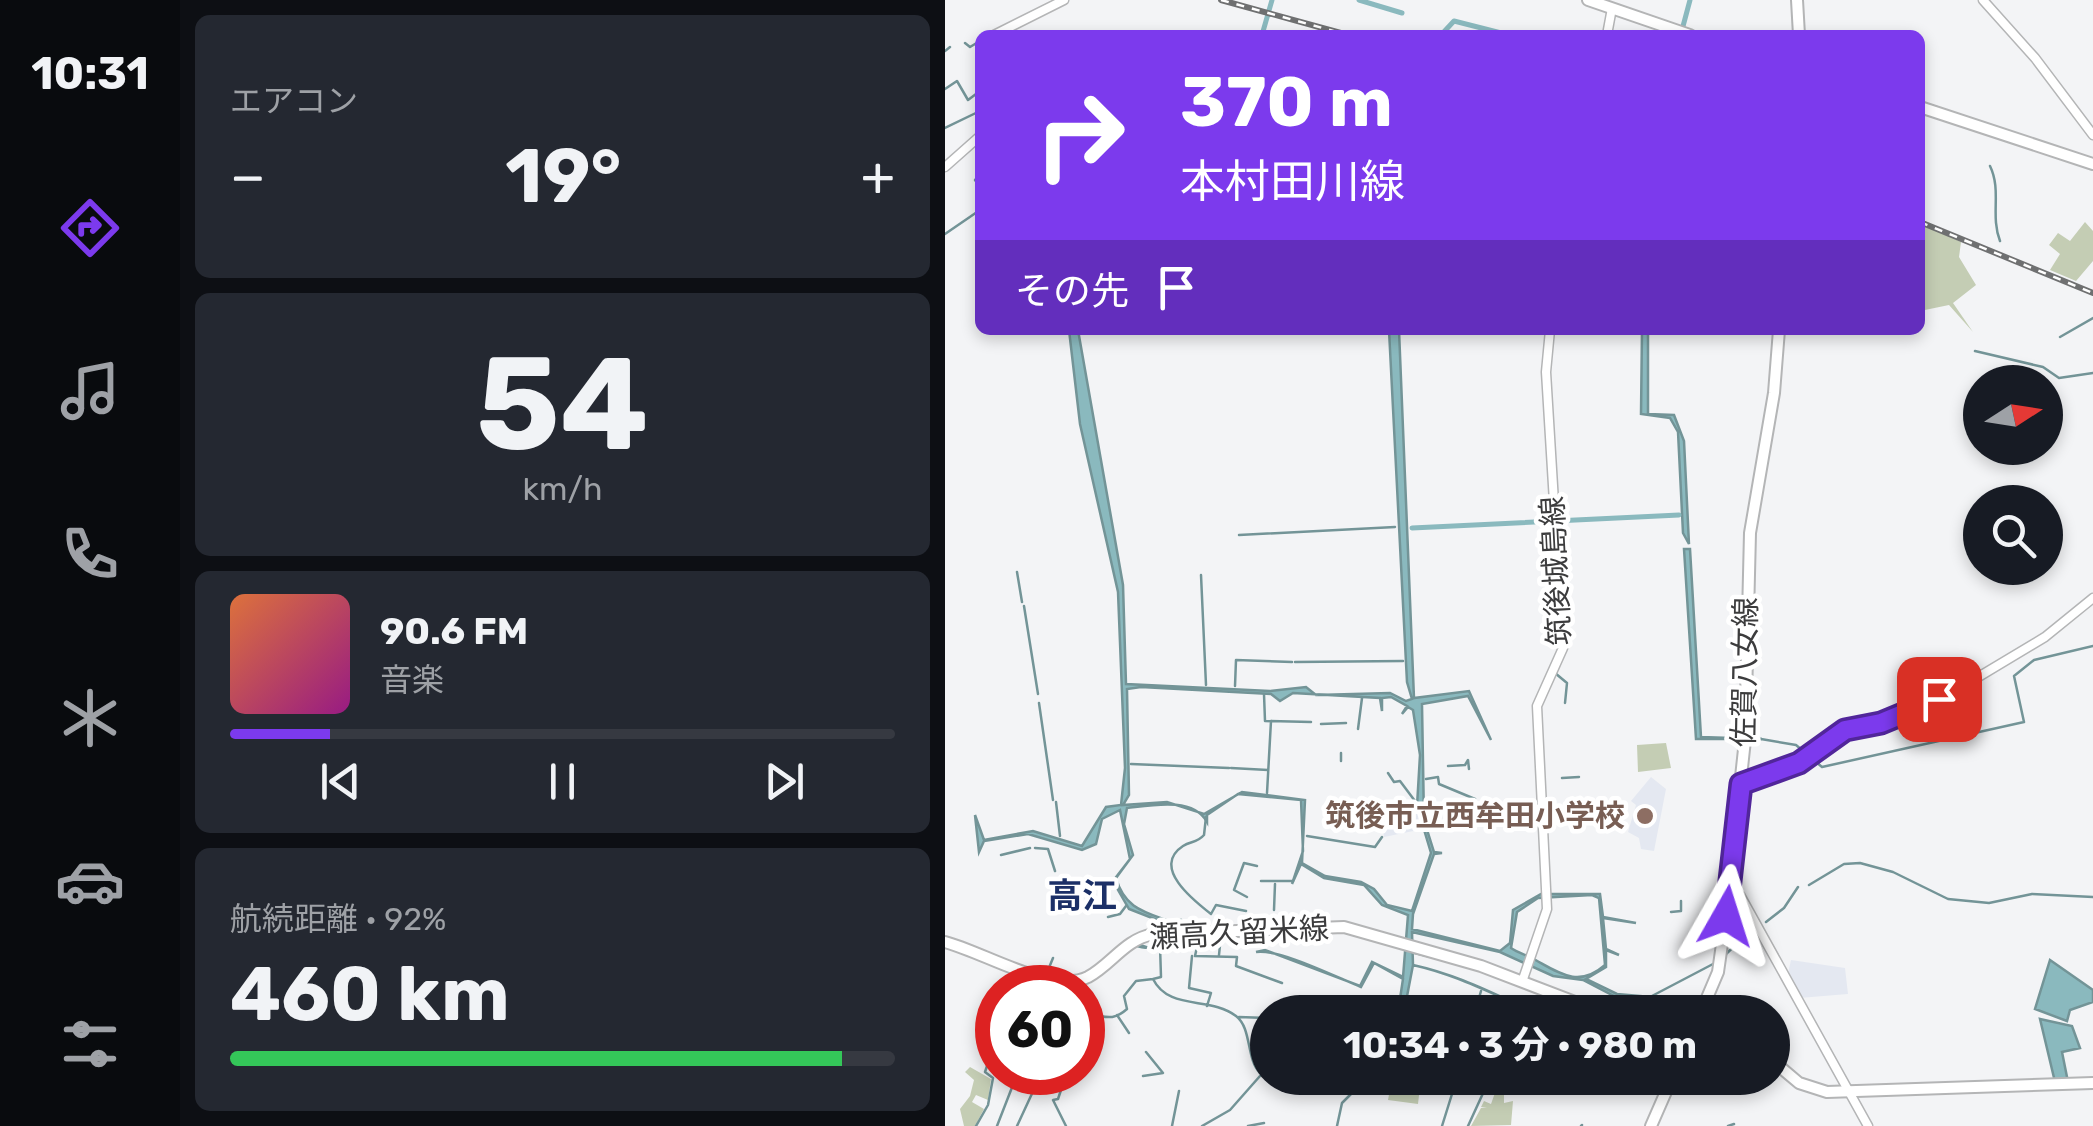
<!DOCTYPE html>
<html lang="ja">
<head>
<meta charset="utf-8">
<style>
  body { margin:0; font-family:Rubik,"Noto Sans JP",sans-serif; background:#242831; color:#f1f3f6; height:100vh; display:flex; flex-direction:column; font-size:38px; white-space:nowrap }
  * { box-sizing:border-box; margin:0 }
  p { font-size:32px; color:#9ea1a6 }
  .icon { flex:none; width:55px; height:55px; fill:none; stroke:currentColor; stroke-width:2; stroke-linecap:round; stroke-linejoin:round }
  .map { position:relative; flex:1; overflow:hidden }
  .drawer { display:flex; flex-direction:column; gap:15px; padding:15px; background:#0d0f14; width:765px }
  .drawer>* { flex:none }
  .guide { position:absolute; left:30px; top:30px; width:950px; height:305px; border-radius:15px; box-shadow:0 5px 15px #0003; background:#7c3aed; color:#fff; overflow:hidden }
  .needle { width:65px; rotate:78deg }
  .controls { position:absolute; left:1018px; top:365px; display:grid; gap:20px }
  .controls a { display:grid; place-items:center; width:100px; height:100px; border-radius:50%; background:#171b24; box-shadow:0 5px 15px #0003; font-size:50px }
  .speed { position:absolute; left:30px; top:965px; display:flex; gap:20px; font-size:50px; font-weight:700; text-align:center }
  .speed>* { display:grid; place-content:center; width:130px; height:130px; border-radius:50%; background:#171b24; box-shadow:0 5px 15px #0003; line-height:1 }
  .speed .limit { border:15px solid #d22; background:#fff; color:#111 }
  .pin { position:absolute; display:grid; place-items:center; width:85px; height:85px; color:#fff; margin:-42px; border-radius:20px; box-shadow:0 5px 15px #0006 }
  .me { position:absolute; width:110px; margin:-55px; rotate:6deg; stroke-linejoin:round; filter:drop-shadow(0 0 8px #0008) }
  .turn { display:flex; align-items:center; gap:35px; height:210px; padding:0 40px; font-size:45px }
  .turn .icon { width:130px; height:130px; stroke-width:2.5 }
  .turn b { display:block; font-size:70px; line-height:85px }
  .then { display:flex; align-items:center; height:95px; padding:0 40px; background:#0003; gap:20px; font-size:38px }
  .big { font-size:75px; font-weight:700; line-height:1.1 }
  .drawer .card { flex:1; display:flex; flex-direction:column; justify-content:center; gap:15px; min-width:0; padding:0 35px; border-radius:15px; background:#242831 }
  .drawer .dial { align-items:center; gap:0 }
  .dial b { font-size:130px; line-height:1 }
  .song { display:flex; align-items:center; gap:30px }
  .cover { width:120px; height:120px; border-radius:15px; background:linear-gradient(135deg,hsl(20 70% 55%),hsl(310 70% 35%)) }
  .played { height:10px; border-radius:5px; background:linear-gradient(90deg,#7c3aed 15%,#363941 15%) }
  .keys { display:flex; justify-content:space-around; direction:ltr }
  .heat { display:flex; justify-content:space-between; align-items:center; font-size:55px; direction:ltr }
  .charge { height:15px; border-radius:8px; background:linear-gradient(90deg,#34c759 92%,#363941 0) }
  .trip { position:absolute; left:305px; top:995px; width:540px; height:100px; border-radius:50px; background:#171b24; box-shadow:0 5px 15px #0003; font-weight:700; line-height:100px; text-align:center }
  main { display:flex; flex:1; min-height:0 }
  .tab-bar { display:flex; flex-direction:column; width:180px; justify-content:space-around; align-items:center; background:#090b0e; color:#9ea1a6 }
  .tab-bar .icon { width:70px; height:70px }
  .tab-bar .active { color:#7c3aed }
  .tab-bar b { font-size:45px; color:#f1f3f6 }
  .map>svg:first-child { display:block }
</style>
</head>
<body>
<main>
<nav class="tab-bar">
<b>10:31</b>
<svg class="icon active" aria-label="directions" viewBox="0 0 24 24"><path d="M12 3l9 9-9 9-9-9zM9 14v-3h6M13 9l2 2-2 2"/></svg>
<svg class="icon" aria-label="music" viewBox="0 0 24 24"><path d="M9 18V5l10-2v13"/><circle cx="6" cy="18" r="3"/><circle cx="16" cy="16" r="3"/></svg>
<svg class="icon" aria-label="phone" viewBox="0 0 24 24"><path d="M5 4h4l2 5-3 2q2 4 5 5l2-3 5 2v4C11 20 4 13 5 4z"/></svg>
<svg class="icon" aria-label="climate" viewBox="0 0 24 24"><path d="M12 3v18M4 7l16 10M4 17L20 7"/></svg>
<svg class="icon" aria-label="car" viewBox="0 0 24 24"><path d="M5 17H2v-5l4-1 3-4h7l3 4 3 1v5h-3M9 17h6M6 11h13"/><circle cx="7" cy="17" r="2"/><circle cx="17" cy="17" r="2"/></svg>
<svg class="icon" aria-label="filters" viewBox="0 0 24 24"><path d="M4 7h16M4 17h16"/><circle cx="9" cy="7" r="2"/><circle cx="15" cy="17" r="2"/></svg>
</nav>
<section class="drawer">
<div class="card"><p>エアコン</p>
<div class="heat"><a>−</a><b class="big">19°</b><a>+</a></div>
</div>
<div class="card dial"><b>54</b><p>km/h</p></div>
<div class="card">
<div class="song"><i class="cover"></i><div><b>90.6 FM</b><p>音楽</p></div></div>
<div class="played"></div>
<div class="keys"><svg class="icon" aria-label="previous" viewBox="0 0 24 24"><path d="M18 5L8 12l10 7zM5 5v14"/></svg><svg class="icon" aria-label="pause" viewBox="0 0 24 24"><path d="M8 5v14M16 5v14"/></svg><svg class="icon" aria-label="next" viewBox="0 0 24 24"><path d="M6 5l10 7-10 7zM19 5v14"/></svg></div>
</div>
<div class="card"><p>航続距離 · 92%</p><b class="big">460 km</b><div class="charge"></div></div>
</section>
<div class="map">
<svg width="1148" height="1126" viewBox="0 0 1148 1126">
  <rect width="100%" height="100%" fill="#f3f4f6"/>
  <path fill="#e4e8f1" d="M 706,777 L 721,789 L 709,851 L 696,849 L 694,838 L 683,832 L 691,805 L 686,801 Z
    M 475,813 L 478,829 L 439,837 L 437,819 Z
    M 846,960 L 900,968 L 903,994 L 854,998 L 842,978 Z"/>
  <path fill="#c4cdb4" d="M 1140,222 L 1148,231 L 1148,261 L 1131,281 L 1105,270 L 1115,254 L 1104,245 L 1113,233 L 1125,241 Z
    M 975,223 L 1016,242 L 1014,257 L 1031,285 L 1008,303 L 1028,332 L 1004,305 L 975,311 Z
    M 721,743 L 726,768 L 693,772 L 692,745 Z
    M 25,1067 L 46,1079 L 43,1100 L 31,1095 L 27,1102 L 39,1109 L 30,1126 L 19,1126 L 15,1109 L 25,1096 L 29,1080 L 20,1072 Z
    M 447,1078 L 476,1078 L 473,1104 L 443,1100 Z
    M 551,1090 L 559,1090 L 559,1103 L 568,1101 L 566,1125 L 526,1126 L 536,1108 L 542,1107 L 536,1107 L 539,1101 L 546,1104 Z"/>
  <path fill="#8ab9be" stroke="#739497" stroke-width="2.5" fill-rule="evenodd" d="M 124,330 L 133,330 L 178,585 L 181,684 L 325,691 L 361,687 L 371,695 L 445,693 L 461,701 L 467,699 L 462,682 L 444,330 L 454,330 L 469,698 L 524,691 L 546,740 L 523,696 L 477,704 L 479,820 L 489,852 L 497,853 L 489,854 L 468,914 L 467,929 L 555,951 L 565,943 L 568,910 L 596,894 L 655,894 L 658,917 L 691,923 L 658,918 L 661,949 L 674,955 L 661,950 L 661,967 L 641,979 L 672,994 L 705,997 L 704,1012 L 698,1001 L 669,996 L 638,980 L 608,976 L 555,952 L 467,932 L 468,965 C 504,973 533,986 567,1002 C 533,987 504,973 468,965 L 459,1012 L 453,1012 L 458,979 L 429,963 L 416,987 C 393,978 333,948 311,952 L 320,950 L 415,986 L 427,962 L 458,977 L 463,915 L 437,905 L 419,885 L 379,878 L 356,864 L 347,884 L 358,851 L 356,800 L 293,794 L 262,815 L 262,822 C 248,797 208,805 182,808 L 179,824 L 188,855 L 171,878 C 179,906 196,911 221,920 L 223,925 L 236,920 L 245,929 L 237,921 L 230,923 C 213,937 219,955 189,945 L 189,943 L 204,948 L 214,946 L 220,923 L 184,909 L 168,881 L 185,859 L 175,810 L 157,819 L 151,844 L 137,850 L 83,834 L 39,841 L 34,852 L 30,815 L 39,840 L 88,831 L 137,846 L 161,807 L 176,805 L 180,768 L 173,592 L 135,424 ZM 196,687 L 326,694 L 335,701 L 348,693 L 435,698 L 437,711 L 437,698 L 446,697 L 462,706 L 457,714 L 463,707 L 468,710 L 475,755 L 472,806 L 486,853 L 467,911 L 442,905 L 429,889 L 416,882 L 380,876 L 357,863 L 360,800 L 297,792 L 259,814 L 222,802 L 178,805 L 184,795 L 182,689 ZM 647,895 L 654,898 L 660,965 C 633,989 613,972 587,958 C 579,954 573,953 566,948 L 572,912 L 593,898 Z
    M 697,330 L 703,330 L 703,414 L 729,415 L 739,441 L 744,544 L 738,533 L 733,432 L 725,418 L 696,414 Z
    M 739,549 L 745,549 L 756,737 L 817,739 L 751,739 Z
    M 1105,960 L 1148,990 L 1148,1002 L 1125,1010 L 1122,1021 L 1090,1009 Z
    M 1095,1019 L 1127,1026 L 1135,1048 L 1117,1052 L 1123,1082 L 1110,1082 Z"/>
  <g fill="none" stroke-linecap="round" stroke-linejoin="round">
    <path stroke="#739497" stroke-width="2.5" d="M 20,43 L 25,47 L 35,41
      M 0,51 L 5,47
      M 0,89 L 12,81 L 23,100 L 31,94
      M 0,128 L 35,111
      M 1045,166 C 1057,191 1045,215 1055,241
      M 35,174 L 30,180 L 35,187
      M 0,234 L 35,210
      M 1115,337 L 1148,318
      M 1030,351 L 1098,367 L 1114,378 L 1148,373
      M 294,535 L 450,527
      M 72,572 L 77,602
      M 256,575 L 261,685
      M 79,606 L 93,694
      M 350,662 L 458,661
      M 610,673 L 622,683 L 620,703
      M 290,686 L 291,660 L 347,662
      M 319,694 L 320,721 L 366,722
      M 94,703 L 108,800
      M 376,724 L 401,723
      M 413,729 L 417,698
      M 816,739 L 851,745 L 877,767 L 1079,722 L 1069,676 L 1089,660 L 1148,646
      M 396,761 L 396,753
      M 186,764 L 284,768
      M 503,766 L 520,765 L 523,760 L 524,769
      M 286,768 L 323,770
      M 443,773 L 449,782 L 455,781 L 473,805
      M 617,778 L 634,777
      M 481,779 L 493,777 L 494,784 L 530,799
      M 322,793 L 326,721
      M 111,802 L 115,836
      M 663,815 L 666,803
      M 261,817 L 259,835 C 252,843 246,841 238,846 C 206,867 248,900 266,914 L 271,905 L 301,911
      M 362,836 L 430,847 L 437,837
      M 90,848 L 103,849 L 110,871
      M 56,855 L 85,848
      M 316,881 L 348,881
      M 864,885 L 899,864 L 915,863 L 948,872 L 1003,899 L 1044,903 L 1087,894 L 1148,897
      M 302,897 L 289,890 L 299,863 L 312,866
      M 329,910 L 330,884
      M 726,912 L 736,911 L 736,901
      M 163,917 L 175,914 L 181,906
      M 821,922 L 839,908 L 853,887
      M 254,938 L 250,956 L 292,957 L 291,966 L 337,983
      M 215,946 L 216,977 L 208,979 C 224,1011 265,996 291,1016 C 307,1028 301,1059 315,1073 L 322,1073
      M 466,952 L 482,956
      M 274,955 L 276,935
      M 247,956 L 244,988 L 266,993 L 262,1006
      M 779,956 L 809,927
      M 101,975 L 108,958
      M 705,997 L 768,964
      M 530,1012 L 536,991
      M 138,1015 C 156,1012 164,1025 182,1009 L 179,996 L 191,981 L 208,979
      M 172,1015 L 184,1033
      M 294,1017 L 322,1018
      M 144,1027 L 149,1019
      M 138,1038 L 143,1029
      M 198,1076 L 218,1073 L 201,1052
      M 582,1090 L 584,1078
      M 31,1126 L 43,1105 L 48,1078 L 40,1072 L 52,1036
      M 52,1126 L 73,1072
      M 72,1126 L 97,1072
      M 121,1126 L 108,1100 L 113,1099 L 122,1072
      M 227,1126 L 234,1091
      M 257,1126 L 285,1110 L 315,1076
      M 303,1126 L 319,1123
      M 392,1126 L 397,1103 L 411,1089 L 405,1078
      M 497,1126 L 512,1078
      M 523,1126 L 545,1078
      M 636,1126 L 637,1125
      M 783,1126 L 789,1124"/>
    <path stroke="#8ab9be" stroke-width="5" d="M 414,0 L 457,13
      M 737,30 L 745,0
      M 317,35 L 327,0
      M 496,35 L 509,21 L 564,35
      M 467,528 L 734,515"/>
    <defs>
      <path id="secondary" d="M 1038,0 L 1090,58 L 1148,135
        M 49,35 L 119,0
        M 662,35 L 667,8
        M 0,167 L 35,136
        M 796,785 L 854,763 L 900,729 L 945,720 L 1005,694 L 1100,637 L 1148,598
        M 784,890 L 795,895 L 923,1126
        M 577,982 L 602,909 L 592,706 L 618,648 L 601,372 L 605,330"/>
      <path id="primary" d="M 643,0 L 745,35
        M 852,0 L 854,35
        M 975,107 L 1148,164
        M 0,942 C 39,952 107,995 143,977 C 167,964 179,940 208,934 L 399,927 L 536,966 L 656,1012
        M 756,1012 L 773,972 L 781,916 L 800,740 L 805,533 L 829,393 L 834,330
        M 828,1061 L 854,1083 L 882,1092 L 1148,1083
        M 706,1126 L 727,1078"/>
    </defs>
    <use href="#secondary" stroke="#b4b5b6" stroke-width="11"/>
    <use href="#primary" stroke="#b4b5b6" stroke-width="14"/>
    <use href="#secondary" stroke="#fff" stroke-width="8"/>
    <use href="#primary" stroke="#fff" stroke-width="10"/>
    <defs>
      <path id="rail" d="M 276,0 L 403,35
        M 975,222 L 1148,293"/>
    </defs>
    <use href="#rail" stroke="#6f7071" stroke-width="6"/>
    <use href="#rail" stroke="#fff" stroke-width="2.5" stroke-dasharray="8" stroke-linecap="butt"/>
  </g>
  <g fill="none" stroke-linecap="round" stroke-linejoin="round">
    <defs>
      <path id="route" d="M 781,916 L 796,784 L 854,763 L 900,730 L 936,723 L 994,699"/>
    </defs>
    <use href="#route" stroke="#51269a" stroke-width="25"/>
    <use href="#route" stroke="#7c3aed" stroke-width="18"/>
  </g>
  <circle fill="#8d6e63" stroke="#fff" stroke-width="4" cx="700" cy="816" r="10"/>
  <g text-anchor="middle" stroke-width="9" stroke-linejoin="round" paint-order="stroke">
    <g font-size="30" fill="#3c3c3d" stroke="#fff">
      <text transform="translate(611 571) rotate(-93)" y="10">筑後城島線</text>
      <text transform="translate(800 672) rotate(-89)" y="10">佐賀八女線</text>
      <text transform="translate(294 933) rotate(-3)" y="10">瀬高久留米線</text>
    </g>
    <g font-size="30" font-weight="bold" fill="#785e54" stroke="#fff" text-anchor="end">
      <text x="680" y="826">筑後市立西牟田小学校</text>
    </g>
    <g font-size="35" font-weight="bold" fill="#1c3067" stroke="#fff">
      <text x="137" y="908">高江</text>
    </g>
  </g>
</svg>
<div class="controls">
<a><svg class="needle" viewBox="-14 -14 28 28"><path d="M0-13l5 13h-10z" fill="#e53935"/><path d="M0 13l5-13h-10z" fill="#9ea1a6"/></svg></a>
<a><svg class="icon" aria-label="search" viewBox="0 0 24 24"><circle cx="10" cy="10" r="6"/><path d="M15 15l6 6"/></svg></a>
</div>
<div class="speed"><div class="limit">60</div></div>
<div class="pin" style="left:994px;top:699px;background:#d93025"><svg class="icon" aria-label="arrive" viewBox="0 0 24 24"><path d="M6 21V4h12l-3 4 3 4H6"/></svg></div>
<svg class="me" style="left:781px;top:916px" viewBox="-20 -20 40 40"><path d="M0-17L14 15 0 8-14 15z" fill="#7c3aed" stroke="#fff" stroke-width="4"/></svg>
<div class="trip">10:34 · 3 分 · 980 m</div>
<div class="guide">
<div class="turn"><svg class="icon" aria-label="right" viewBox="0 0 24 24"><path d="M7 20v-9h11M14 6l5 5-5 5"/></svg><div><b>370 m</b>本村田川線</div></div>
<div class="then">その先<svg class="icon" aria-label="arrive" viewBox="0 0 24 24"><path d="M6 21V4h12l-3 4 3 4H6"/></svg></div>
</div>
</div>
</main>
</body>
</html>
